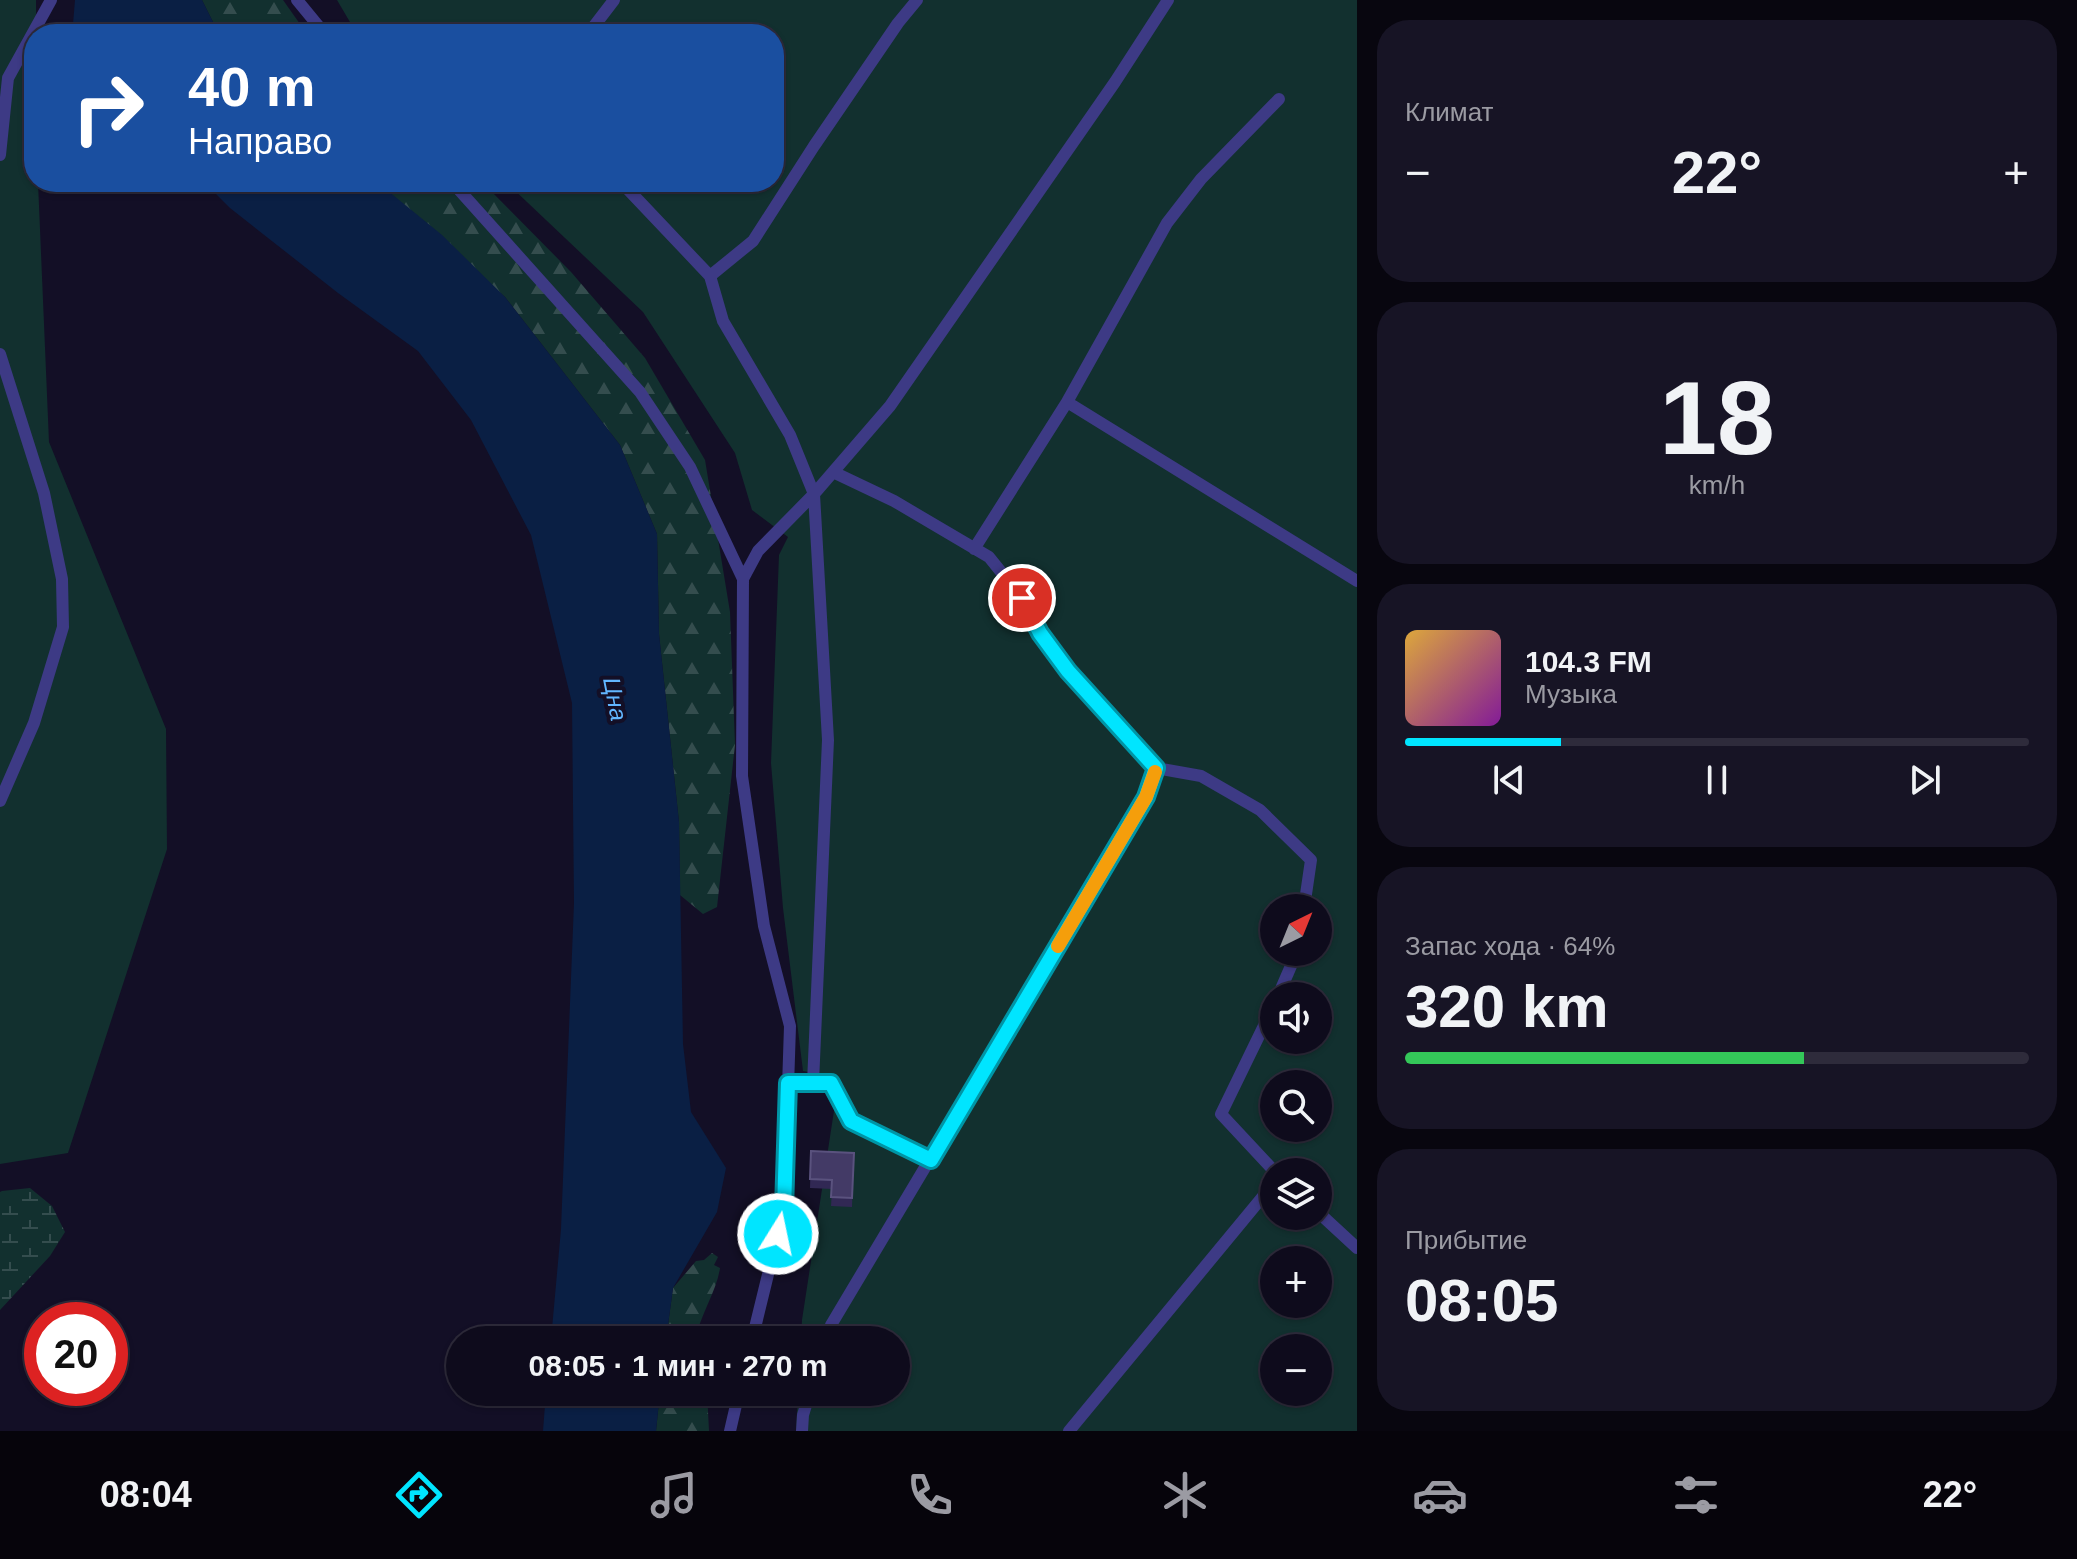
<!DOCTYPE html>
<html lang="ru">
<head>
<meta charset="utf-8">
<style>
  body { margin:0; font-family:Arial,sans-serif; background:#171425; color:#f1f3f6; height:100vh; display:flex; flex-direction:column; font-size:30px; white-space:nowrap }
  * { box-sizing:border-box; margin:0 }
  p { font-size:26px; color:#9b9ba3 }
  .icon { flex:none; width:44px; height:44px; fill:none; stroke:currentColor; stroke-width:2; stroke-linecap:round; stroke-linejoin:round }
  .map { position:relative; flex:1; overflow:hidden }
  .panel { display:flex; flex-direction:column; gap:20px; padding:20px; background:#08060f; width:720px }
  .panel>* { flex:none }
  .top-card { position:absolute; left:24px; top:24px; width:760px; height:168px; border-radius:32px; box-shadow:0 2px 6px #0004,0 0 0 2px #2e2b3b; background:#1a4fa0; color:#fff; overflow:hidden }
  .needle { width:52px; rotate:43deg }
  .controls { position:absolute; left:1260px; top:894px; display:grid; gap:16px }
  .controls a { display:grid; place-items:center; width:72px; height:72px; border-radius:50%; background:#0e0b1c; box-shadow:0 2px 6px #0004,0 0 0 2px #2e2b3b; font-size:40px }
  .speed { position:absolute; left:24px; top:1302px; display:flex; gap:16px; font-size:40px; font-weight:700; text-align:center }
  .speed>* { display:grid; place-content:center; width:104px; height:104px; border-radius:50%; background:#0e0b1c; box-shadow:0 2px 6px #0004,0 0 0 2px #2e2b3b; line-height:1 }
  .speed .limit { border:12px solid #d22; background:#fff; color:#111 }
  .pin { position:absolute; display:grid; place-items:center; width:68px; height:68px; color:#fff; margin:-34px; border:4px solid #fff; border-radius:50%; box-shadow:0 2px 8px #0007 }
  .me { position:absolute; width:88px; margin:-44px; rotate:10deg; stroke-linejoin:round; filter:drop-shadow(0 0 6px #0008) }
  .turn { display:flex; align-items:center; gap:28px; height:168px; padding:0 32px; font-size:36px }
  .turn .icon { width:104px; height:104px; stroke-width:2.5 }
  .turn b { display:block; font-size:56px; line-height:68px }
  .big { font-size:60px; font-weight:700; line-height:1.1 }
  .panel .card { flex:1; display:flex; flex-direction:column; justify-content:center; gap:12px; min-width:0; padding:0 28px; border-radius:32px; background:#171425 }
  .panel .dial { align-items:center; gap:0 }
  .dial b { font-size:104px; line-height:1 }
  .song { display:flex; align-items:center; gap:24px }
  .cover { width:96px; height:96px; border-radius:12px; background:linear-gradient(135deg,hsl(40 70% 55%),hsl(290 70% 35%)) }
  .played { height:8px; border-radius:4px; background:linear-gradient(90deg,#00e5ff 25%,#2e2b3b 25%) }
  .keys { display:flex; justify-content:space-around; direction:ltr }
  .heat { display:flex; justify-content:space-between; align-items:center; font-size:44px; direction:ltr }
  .charge { height:12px; border-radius:6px; background:linear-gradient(90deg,#34c759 64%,#2e2b3b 0) }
  .trip { position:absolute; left:446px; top:1326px; width:464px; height:80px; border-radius:40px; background:#0e0b1c; box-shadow:0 2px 6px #0004,0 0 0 2px #2e2b3b; font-weight:700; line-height:80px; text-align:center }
  .dock { display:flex; height:128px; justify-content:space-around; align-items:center; background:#06040b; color:#9b9ba3 }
  .dock .icon { width:56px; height:56px }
  .dock .selected { color:#00e5ff }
  .dock b { font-size:36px; color:#f1f3f6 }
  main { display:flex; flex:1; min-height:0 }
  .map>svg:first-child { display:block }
</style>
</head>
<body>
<main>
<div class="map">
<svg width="1357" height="1431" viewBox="0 0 1357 1431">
  <defs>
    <pattern id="forest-firs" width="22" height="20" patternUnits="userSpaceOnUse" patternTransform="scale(2)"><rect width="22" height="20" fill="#12302f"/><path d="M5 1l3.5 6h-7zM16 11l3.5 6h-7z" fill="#344d4e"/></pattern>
    <pattern id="wetland-marsh" width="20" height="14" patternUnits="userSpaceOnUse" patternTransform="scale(2)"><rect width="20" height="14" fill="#12302f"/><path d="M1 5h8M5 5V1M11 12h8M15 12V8" fill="none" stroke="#344d4e"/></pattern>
  </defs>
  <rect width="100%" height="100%" fill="#130f26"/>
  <path fill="#12302f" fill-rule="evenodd" d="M 0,0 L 36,0 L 36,34 L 34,34 L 34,182 L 38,182 L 49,442 L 166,729 L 167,849 L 68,1153 L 0,1164 Z
    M 337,0 L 1357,0 L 1357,1431 L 796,1431 L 798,1392 L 896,1392 L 896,1340 L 801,1340 L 802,1320 L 839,1078 L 803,1071 L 783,908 L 771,763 L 779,555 L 788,537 L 752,510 L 735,453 L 643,312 L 506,182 L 774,182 L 774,34 L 357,34 ZM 1274,908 L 1318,908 L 1318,952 L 1274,952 ZM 1274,996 L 1318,996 L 1318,1040 L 1274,1040 ZM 1274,1084 L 1318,1084 L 1318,1128 L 1274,1128 ZM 1274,1172 L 1318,1172 L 1318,1216 L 1274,1216 ZM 1274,1260 L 1318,1260 L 1318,1304 L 1274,1304 ZM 1274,1348 L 1318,1348 L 1318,1392 L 1274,1392 Z"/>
  <path fill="url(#forest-firs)" d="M 202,0 L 283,0 L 307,34 L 219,34 Z
    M 377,182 L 482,182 L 571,272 L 645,358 L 705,460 L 730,612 L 735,745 L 717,907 L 703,914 L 680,895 L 679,822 L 659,634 L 657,534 L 620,445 L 505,297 Z
    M 712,1253 L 718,1257 L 714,1265 L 720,1268 C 717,1290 700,1316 695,1340 L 666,1340 L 673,1288 L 696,1261 L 704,1260 Z
    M 660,1392 L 707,1392 L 709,1431 L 656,1431 Z"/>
  <path fill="url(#wetland-marsh)" d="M 30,1188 L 52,1206 L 65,1232 L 50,1256 L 0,1310 L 0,1192 L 2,1191 Z"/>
  <path fill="#0a1f44" d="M 75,0 L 202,0 L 219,34 L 80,34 L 73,24 Z
    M 204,182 L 377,182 L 442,235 L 505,297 L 620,445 L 657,534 L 659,634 L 679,822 L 683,1044 L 691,1112 L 726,1168 L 717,1212 L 673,1288 L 666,1340 L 551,1340 L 561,1229 L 574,903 L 572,703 L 531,535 L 471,420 L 418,351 L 338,293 L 230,208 Z
    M 546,1392 L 660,1392 L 656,1431 L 543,1431 Z"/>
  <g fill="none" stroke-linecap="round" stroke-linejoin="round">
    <path stroke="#3d3a85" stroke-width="12" d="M 297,0 L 325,34
      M 588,34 L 614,0
      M 0,155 L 8,78 L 51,0
      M 452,182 L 640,392 L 690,467 L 743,579 L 742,776 L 764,926 L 790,1026 L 784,1209 L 752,1340
      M 621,182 L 710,276 L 723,321 L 790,435 L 814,494 L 828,740 L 813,1083
      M 710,276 L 753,241 L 814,146 L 898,23 L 917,0
      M 0,354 L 44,493 L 62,579 L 63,627 L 34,723 L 0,801
      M 1067,402 L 1357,581
      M 974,549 L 1067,402 L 1167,223 L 1201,179 L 1279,99
      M 743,579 L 758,551 L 814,494 L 890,406 L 1115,82 L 1168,0
      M 1156,768 L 1201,776 L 1260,810 L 1311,860 L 1304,908
      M 1278,996 L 1297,952
      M 1274,1005 L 1221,1114 L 1275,1172
      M 788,1083 L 831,1083 L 851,1121 L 931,1160
      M 1318,1212 L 1357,1248
      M 827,1340 L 831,1325 L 1146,797 L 1156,768 L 1068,671 L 1040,633 L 1022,598 L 989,557 L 894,501 L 833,472
      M 730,1431 L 739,1392
      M 802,1431 L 803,1415 L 810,1392
      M 1069,1431 L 1274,1183"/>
  </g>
  <path fill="#312854" d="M 811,1151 L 854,1153 L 852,1207 L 831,1206 L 832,1189 L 810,1188 Z"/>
  <path fill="#433a66" stroke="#5a527e" stroke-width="2" d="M 811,1151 L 854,1153 L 852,1198 L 831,1197 L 832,1180 L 810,1179 Z"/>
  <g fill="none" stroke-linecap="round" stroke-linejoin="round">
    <defs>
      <path id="route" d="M 778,1234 L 784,1209 L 788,1083 L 831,1083 L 851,1121 L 931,1160 L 1146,797 L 1156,768 L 1068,671 L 1040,633 L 1022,598"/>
    </defs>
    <use href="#route" stroke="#0095a6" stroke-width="20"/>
    <use href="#route" stroke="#00e5ff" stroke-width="14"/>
    <path stroke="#f59e0b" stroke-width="14" d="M 1058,946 L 1146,797 L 1155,772"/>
  </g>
  <g text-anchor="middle" stroke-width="8" stroke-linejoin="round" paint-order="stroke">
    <g font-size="24" font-style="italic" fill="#62b6ff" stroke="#130f26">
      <text transform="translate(615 699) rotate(79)" y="8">Цна</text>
    </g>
  </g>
</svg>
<div class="controls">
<a><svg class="needle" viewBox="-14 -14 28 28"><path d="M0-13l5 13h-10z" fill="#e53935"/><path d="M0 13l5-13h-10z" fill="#9b9ba3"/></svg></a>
<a><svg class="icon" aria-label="sound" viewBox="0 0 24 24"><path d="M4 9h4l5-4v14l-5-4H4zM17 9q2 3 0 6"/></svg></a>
<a><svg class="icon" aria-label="search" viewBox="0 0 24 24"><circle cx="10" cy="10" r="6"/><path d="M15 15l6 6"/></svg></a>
<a><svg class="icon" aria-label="layers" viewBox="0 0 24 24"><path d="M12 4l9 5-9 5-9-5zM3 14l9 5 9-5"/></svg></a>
<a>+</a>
<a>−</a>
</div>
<div class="speed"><div class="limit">20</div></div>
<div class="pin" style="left:1022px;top:598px;background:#d93025"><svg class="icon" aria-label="arrive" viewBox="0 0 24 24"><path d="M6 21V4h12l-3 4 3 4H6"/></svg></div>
<svg class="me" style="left:778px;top:1234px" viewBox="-20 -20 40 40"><circle r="17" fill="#00e5ff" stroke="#fff" stroke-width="3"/><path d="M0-11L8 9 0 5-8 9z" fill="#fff"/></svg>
<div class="trip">08:05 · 1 мин · 270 m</div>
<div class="top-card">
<div class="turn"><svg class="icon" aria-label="right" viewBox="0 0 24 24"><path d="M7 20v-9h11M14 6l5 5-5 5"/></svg><div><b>40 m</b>Направо</div></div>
</div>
</div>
<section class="panel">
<div class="card"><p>Климат</p>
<div class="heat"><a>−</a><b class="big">22°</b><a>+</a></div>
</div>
<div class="card dial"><b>18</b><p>km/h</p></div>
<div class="card">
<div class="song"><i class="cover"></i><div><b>104.3 FM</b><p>Музыка</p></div></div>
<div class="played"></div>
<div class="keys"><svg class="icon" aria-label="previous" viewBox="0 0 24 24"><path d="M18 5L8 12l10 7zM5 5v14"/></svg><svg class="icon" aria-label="pause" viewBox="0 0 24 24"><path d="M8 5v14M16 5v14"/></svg><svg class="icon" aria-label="next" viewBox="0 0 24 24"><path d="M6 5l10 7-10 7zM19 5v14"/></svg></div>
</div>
<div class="card"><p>Запас хода · 64%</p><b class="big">320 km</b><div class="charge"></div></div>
<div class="card"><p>Прибытие</p><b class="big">08:05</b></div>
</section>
</main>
<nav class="dock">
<b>08:04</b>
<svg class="icon selected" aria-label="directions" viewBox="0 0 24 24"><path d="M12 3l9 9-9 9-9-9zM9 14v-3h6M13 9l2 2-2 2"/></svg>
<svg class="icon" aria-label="music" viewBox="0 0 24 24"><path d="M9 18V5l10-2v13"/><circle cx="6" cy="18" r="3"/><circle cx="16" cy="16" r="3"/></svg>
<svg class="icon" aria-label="phone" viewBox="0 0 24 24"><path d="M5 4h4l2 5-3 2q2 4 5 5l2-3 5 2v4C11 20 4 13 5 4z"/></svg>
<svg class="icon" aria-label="climate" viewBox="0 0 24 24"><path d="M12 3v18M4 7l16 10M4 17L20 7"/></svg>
<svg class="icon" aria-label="car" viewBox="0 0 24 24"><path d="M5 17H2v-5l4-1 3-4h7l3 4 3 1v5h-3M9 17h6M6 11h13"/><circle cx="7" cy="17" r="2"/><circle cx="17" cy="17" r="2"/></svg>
<svg class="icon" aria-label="filters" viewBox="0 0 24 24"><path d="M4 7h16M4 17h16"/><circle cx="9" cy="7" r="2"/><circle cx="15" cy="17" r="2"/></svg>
<b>22°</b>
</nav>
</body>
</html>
